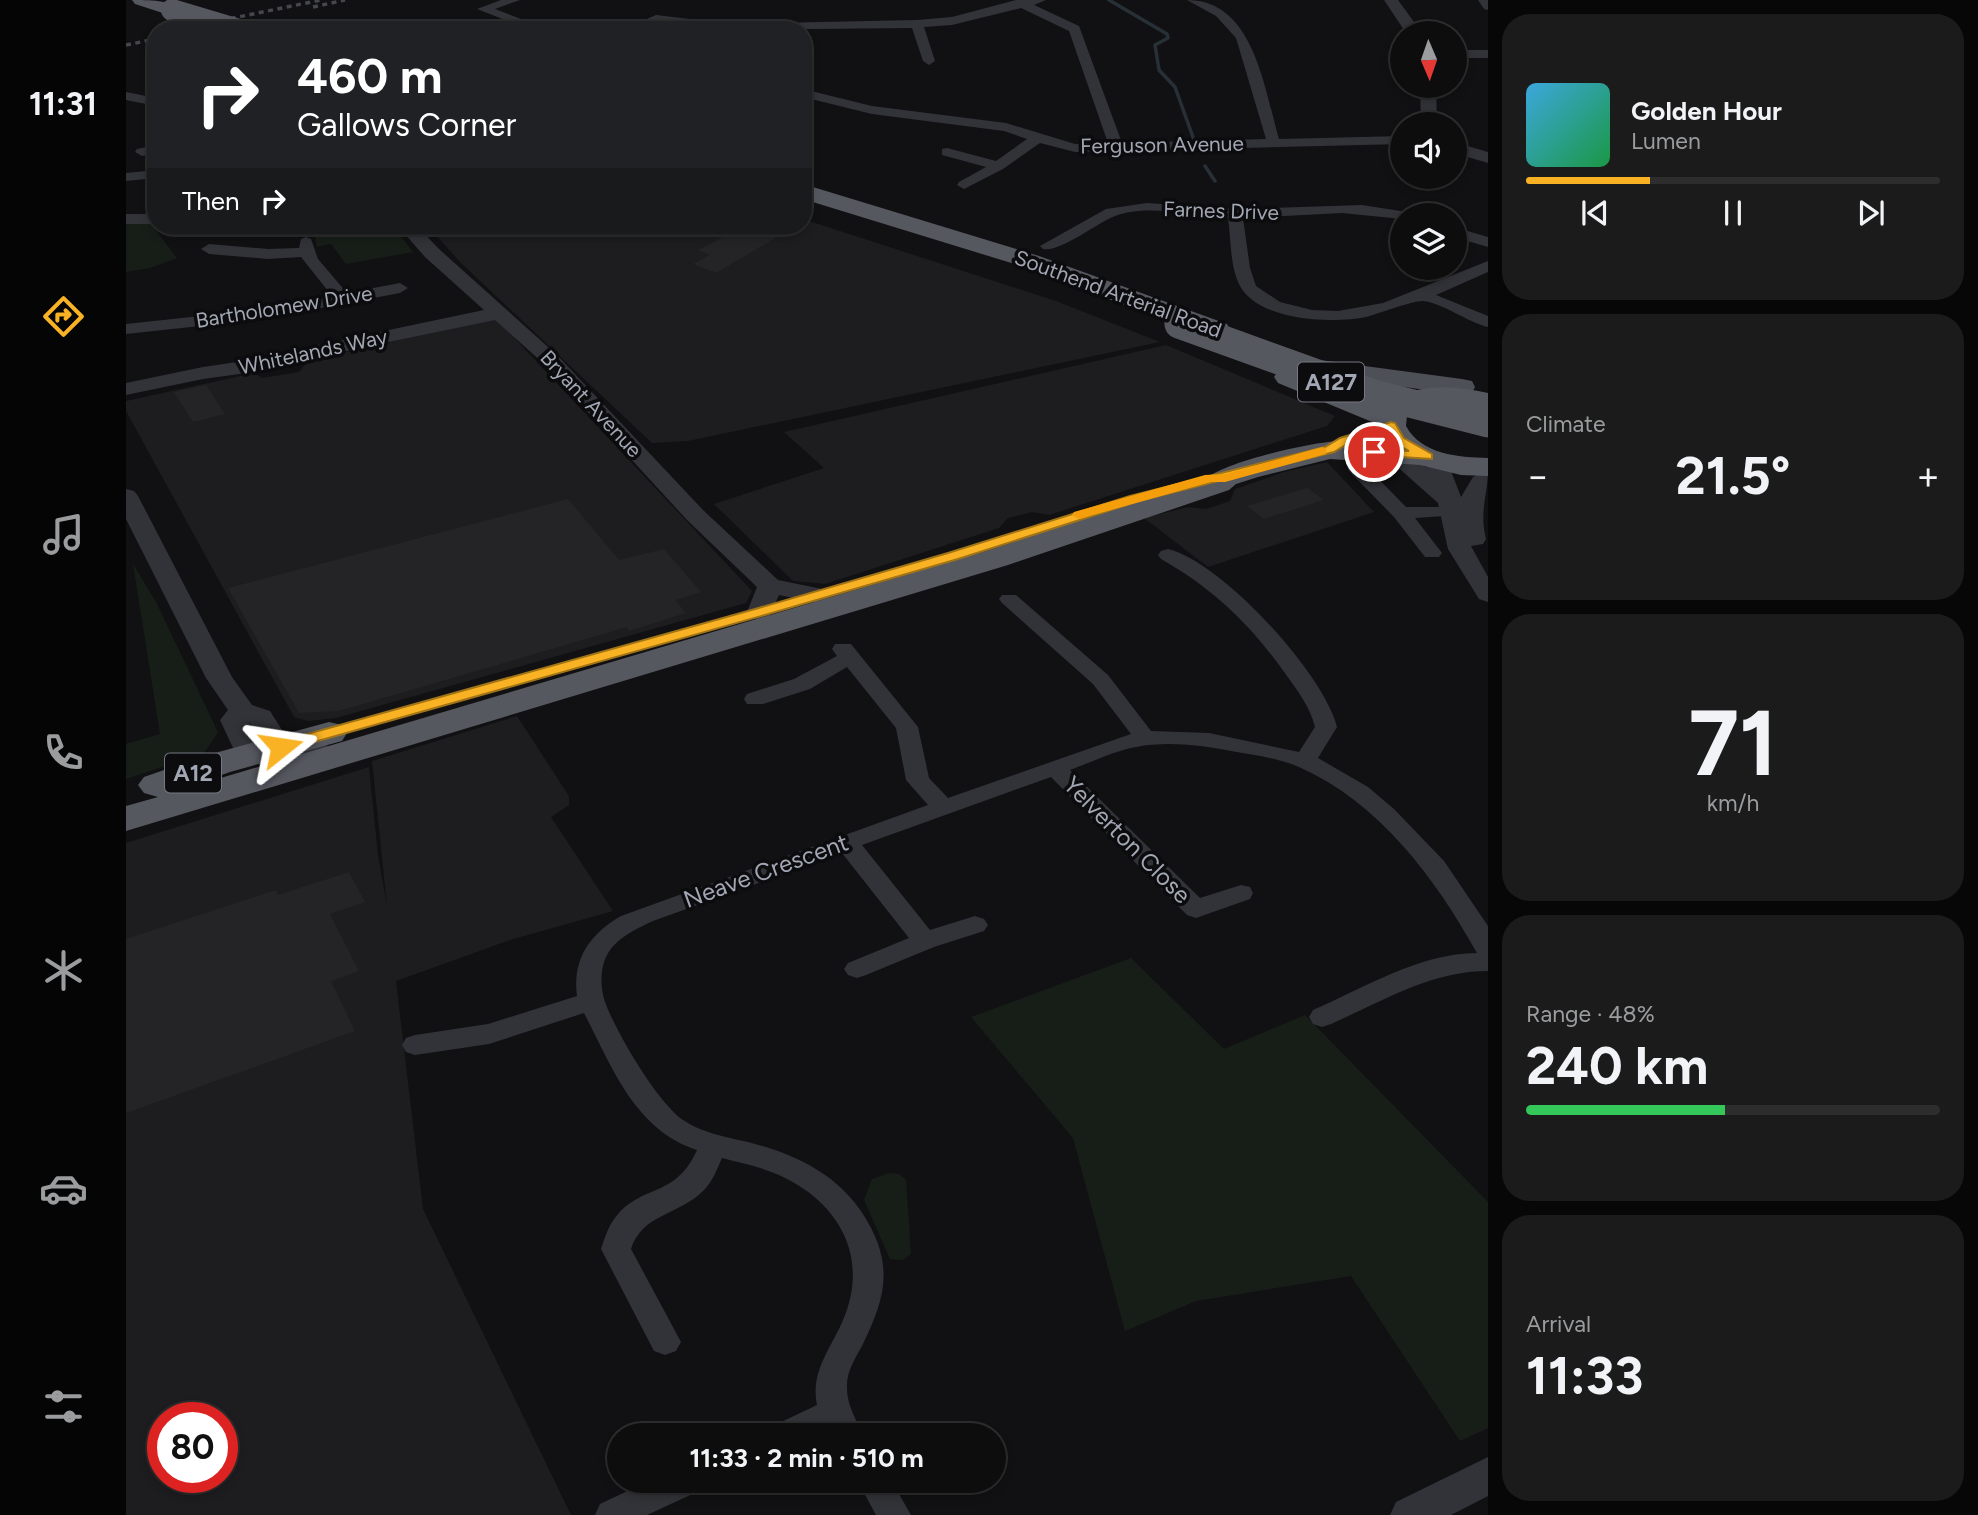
<!DOCTYPE html>
<html lang="en">
<head>
<meta charset="utf-8">
<style>
  body { margin:0; font-family:Figtree,sans-serif; background:#1b1b1c; color:#f1f3f6; height:100vh; display:flex; flex-direction:column; font-size:26px; white-space:nowrap }
  * { box-sizing:border-box; margin:0 }
  p { font-size:23px; color:#9a9c9e }
  .icon { flex:none; width:38px; height:38px; fill:none; stroke:currentColor; stroke-width:2; stroke-linecap:round; stroke-linejoin:round }
  .map { position:relative; flex:1; overflow:hidden }
  .side { display:flex; flex-direction:column; gap:14px; padding:14px; background:#070708; width:490px }
  .side>* { flex:none }
  .banner { position:absolute; left:21px; top:21px; width:665px; height:214px; border-radius:28px; box-shadow:0 4px 10px #0003,0 0 0 2px #2d2d2e; background:#202124; color:#fff; overflow:hidden }
  .needle { width:46px; rotate:178deg }
  .controls { position:absolute; left:1264px; top:21px; display:grid; gap:14px }
  .controls a { display:grid; place-items:center; width:77px; height:77px; border-radius:50%; background:#0d0d0e; box-shadow:0 4px 10px #0003,0 0 0 2px #2d2d2e; font-size:35px }
  .speed { position:absolute; left:21px; top:1402px; display:flex; gap:14px; font-size:35px; font-weight:700; text-align:center }
  .speed>* { display:grid; place-content:center; width:91px; height:91px; border-radius:50%; background:#0d0d0e; box-shadow:0 4px 10px #0003,0 0 0 2px #2d2d2e; line-height:1 }
  .speed .limit { border:10px solid #d22; background:#fff; color:#111 }
  .pin { position:absolute; display:grid; place-items:center; width:60px; height:60px; color:#fff; margin:-30px; border:4px solid #fff; border-radius:50%; box-shadow:0 2px 7px #0007 }
  .me { position:absolute; width:77px; margin:-38px; rotate:75deg; stroke-linejoin:round; filter:drop-shadow(0 0 5px #0008) }
  .turn { display:flex; align-items:center; gap:24px; height:147px; padding:0 35px; font-size:32px }
  .turn .icon { width:91px; height:91px; stroke-width:2.5 }
  .turn b { display:block; font-size:49px; line-height:60px }
  .then { display:flex; align-items:center; height:66px; padding:0 35px; background:#0003; gap:14px; font-size:26px }
  .big { font-size:52px; font-weight:700; line-height:1.1 }
  .side .tile { flex:1; display:flex; flex-direction:column; justify-content:center; gap:10px; min-width:0; padding:0 24px; border-radius:28px; background:#1b1b1c }
  .side .dial { align-items:center; gap:0 }
  .dial b { font-size:91px; line-height:1 }
  .song { display:flex; align-items:center; gap:21px }
  .cover { width:84px; height:84px; border-radius:10px; background:linear-gradient(135deg,hsl(200 70% 55%),hsl(140 70% 35%)) }
  .played { height:7px; border-radius:4px; background:linear-gradient(90deg,#f8b223 30%,#2d2d2e 30%) }
  .keys { display:flex; justify-content:space-around; direction:ltr }
  .heat { display:flex; justify-content:space-between; align-items:center; font-size:38px; direction:ltr }
  .charge { height:10px; border-radius:5px; background:linear-gradient(90deg,#34c759 48%,#2d2d2e 0) }
  .trip { position:absolute; left:481px; top:1423px; width:399px; height:70px; border-radius:35px; background:#0d0d0e; box-shadow:0 4px 10px #0003,0 0 0 2px #2d2d2e; font-weight:700; line-height:70px; text-align:center }
  main { display:flex; flex:1; min-height:0 }
  .menu { display:flex; flex-direction:column; width:126px; justify-content:space-around; align-items:center; background:#050506; color:#9a9c9e }
  .menu .icon { width:49px; height:49px }
  .menu .active { color:#f8b223 }
  .menu b { font-size:32px; color:#f1f3f6 }
  .map>svg:first-child { display:block }
</style>
</head>
<body>
<main>
<nav class="menu">
<b>11:31</b>
<svg class="icon active" aria-label="directions" viewBox="0 0 24 24"><path d="M12 3l9 9-9 9-9-9zM9 14v-3h6M13 9l2 2-2 2"/></svg>
<svg class="icon" aria-label="music" viewBox="0 0 24 24"><path d="M9 18V5l10-2v13"/><circle cx="6" cy="18" r="3"/><circle cx="16" cy="16" r="3"/></svg>
<svg class="icon" aria-label="phone" viewBox="0 0 24 24"><path d="M5 4h4l2 5-3 2q2 4 5 5l2-3 5 2v4C11 20 4 13 5 4z"/></svg>
<svg class="icon" aria-label="climate" viewBox="0 0 24 24"><path d="M12 3v18M4 7l16 10M4 17L20 7"/></svg>
<svg class="icon" aria-label="car" viewBox="0 0 24 24"><path d="M5 17H2v-5l4-1 3-4h7l3 4 3 1v5h-3M9 17h6M6 11h13"/><circle cx="7" cy="17" r="2"/><circle cx="17" cy="17" r="2"/></svg>
<svg class="icon" aria-label="filters" viewBox="0 0 24 24"><path d="M4 7h16M4 17h16"/><circle cx="9" cy="7" r="2"/><circle cx="15" cy="17" r="2"/></svg>
</nav>
<div class="map">
<svg width="1362" height="1515" viewBox="0 0 1362 1515">
  <rect width="100%" height="100%" fill="#111113"/>
  <path fill="#1d1d20" fill-rule="evenodd" d="M 677,219 L 930,301 L 1034,342 L 562,441 L 526,443 L 334,262 L 302,226 L 677,226 Z
    M 375,318 L 378,327 L 626,591 L 620,603 L 210,718 L 182,721 L 168,717 L 0,411 L 0,401 L 128,373 L 136,378 L 173,372 L 183,360 Z
    M 1040,345 L 1209,416 L 1201,426 L 923,515 L 906,512 L 882,518 L 873,528 L 699,584 L 667,581 L 588,504 L 698,468 L 658,432 Z
    M 1201,462 L 1248,512 L 1082,567 L 1018,518 L 1062,507 L 1080,509 L 1104,501 L 1109,489 L 1158,472 Z
    M 391,716 L 443,796 L 443,805 L 425,817 L 487,911 L 384,940 L 270,981 L 297,1209 L 445,1515 L 0,1515 L 0,843 L 243,767 L 252,855 L 261,906 L 246,761 ZM 37,1418 L 96,1418 L 96,1477 L 37,1477 Z"/>
  <path fill="#171e18" d="M 0,223 L 24,223 L 51,258 L 24,268 L 0,272 Z
    M 187,226 L 267,226 L 287,252 L 220,264 L 205,244 L 191,247 Z
    M 7,564 L 30,602 L 92,732 L 78,753 L 0,779 L 0,744 L 34,734 Z
    M 1005,958 L 1098,1049 L 1179,1015 L 1362,1202 L 1362,1428 L 1334,1441 L 1225,1276 L 1070,1301 L 999,1331 L 947,1138 L 845,1017 Z
    M 763,1173 L 773,1174 L 780,1180 L 785,1254 L 777,1260 L 764,1259 L 738,1200 L 746,1179 Z"/>
  <g fill="none" stroke-linecap="round" stroke-linejoin="round">
    <path stroke="#273037" stroke-width="3.5" d="M 983,0 L 1041,34 L 1042,38 L 1029,45 L 1033,70 L 1049,87 L 1068,140
      M 1079,166 L 1089,181"/>
  </g>
  <path fill="#242427" d="M 618,226 L 653,236 L 590,273 L 567,264 L 584,255 L 572,250 Z
    M 80,385 L 99,414 L 67,422 L 48,392 Z
    M 1181,488 L 1198,500 L 1138,519 L 1121,506 Z
    M 442,499 L 493,560 L 538,549 L 575,592 L 549,600 L 560,613 L 503,631 L 501,627 L 213,711 L 173,713 L 102,588 Z
    M 223,872 L 239,902 L 204,914 L 233,971 L 205,981 L 229,1031 L 0,1113 L 0,939 L 150,890 L 152,895 Z"/>
  <g fill="none" stroke-linecap="round" stroke-linejoin="round">
    <path fill="#323338" fill-rule="evenodd" d="M 375,0 L 394,0 L 369,9 L 423,30 L 404,30 L 351,9 Z
      M 890,0 L 920,0 L 908,5 L 953,26 L 996,143 L 1140,139 L 1110,38 L 1090,16 L 1061,0 C 1128,0 1138,88 1153,139 L 1276,136 L 1276,144 L 949,152 L 914,143 L 877,169 L 838,189 L 831,185 L 833,182 L 860,167 L 816,155 L 816,149 L 821,148 L 870,161 L 901,139 L 878,131 L 746,114 L 677,97 L 677,89 L 746,106 L 880,123 L 949,144 L 982,143 L 943,31 L 895,8 L 826,25 L 798,27 L 809,61 L 803,65 L 797,61 L 786,28 L 589,30 L 531,23 L 513,30 L 495,30 L 530,15 L 606,24 L 791,20 L 826,17 Z
      M 1352,0 L 1362,0 L 1362,10 L 1358,9 Z
      M 1328,50 L 1362,50 L 1362,58 L 1328,58 Z
      M 0,92 L 30,98 L 30,106 L 0,100 Z
      M 30,145 L 30,153 L 16,156 L 9,152 L 11,149 Z
      M 30,170 L 30,178 L 0,181 L 0,173 Z
      M 1021,203 L 1111,209 L 1236,205 L 1281,212 L 1283,215 L 1276,215 L 1276,219 L 1216,213 L 1117,218 L 1124,268 L 1130,286 L 1154,302 L 1186,310 L 1212,311 L 1257,303 L 1362,261 L 1362,272 L 1310,295 L 1362,316 L 1362,327 C 1341,322 1317,303 1297,301 C 1289,300 1251,314 1240,317 C 1205,324 1128,321 1112,282 C 1104,263 1105,239 1102,218 C 1067,217 1023,203 989,216 C 971,223 933,253 917,249 L 914,246 L 980,209 Z
      M 0,214 L 30,214 L 30,224 L 0,224 Z
      M 1328,227 L 1362,237 L 1362,247 L 1328,237 Z
      M 180,237 L 185,239 L 192,259 L 221,293 L 274,283 L 282,288 L 274,293 L 131,320 L 0,334 L 0,324 L 131,310 L 206,296 L 175,257 L 142,259 L 83,254 L 75,249 L 83,244 L 142,249 L 173,248 L 175,239 Z
      M 1230,461 L 1237,463 L 1280,507 L 1333,507 L 1336,511 L 1333,515 L 1289,518 L 1316,553 L 1313,557 L 1299,557 L 1268,517 L 1223,471 L 1221,467 Z
      M 1042,549 C 1096,562 1198,674 1211,727 L 1192,758 L 1242,787 L 1268,809 L 1318,861 L 1362,926 L 1362,971 C 1305,971 1257,1001 1205,1024 L 1196,1027 L 1187,1024 L 1183,1017 L 1187,1010 C 1238,988 1294,953 1351,953 C 1309,878 1254,803 1173,767 C 1152,758 1128,755 1105,751 C 1074,745 1041,741 1010,747 C 988,751 966,762 944,770 L 1074,898 L 1115,885 L 1124,887 L 1127,893 L 1124,899 L 1070,918 L 1061,915 L 925,777 L 736,845 L 804,930 L 849,916 L 858,919 L 862,925 L 858,931 L 808,947 L 740,975 L 731,978 L 722,975 L 718,969 L 722,963 L 783,938 L 716,853 L 527,921 C 510,929 490,938 481,955 C 474,968 474,988 479,1002 C 490,1032 531,1102 557,1120 C 576,1133 600,1137 622,1142 C 673,1155 719,1178 744,1226 C 768,1271 757,1303 736,1346 C 729,1359 721,1371 721,1385 C 720,1404 730,1419 737,1435 L 704,1435 L 702,1431 L 693,1435 L 644,1435 L 649,1425 L 691,1405 C 684,1371 705,1349 717,1320 C 744,1257 713,1202 653,1175 C 635,1167 615,1163 596,1158 C 591,1169 586,1183 577,1191 C 553,1215 516,1214 505,1249 L 555,1342 L 550,1351 L 539,1355 L 528,1351 L 475,1249 C 479,1237 483,1224 492,1214 C 519,1184 550,1197 571,1150 C 509,1130 486,1067 458,1013 L 363,1044 L 289,1055 L 280,1052 L 276,1045 L 280,1038 L 289,1035 L 362,1024 L 451,996 C 446,959 464,934 495,916 L 802,805 L 780,780 L 770,728 L 721,667 L 684,689 L 637,704 L 621,704 L 618,699 L 621,694 L 668,679 L 711,656 L 706,649 L 709,644 L 725,644 L 792,727 L 803,778 L 822,798 L 1005,734 L 967,684 L 876,603 L 873,599 L 876,595 L 890,595 L 982,675 L 1025,731 L 1083,733 L 1173,752 L 1189,727 C 1184,707 1173,693 1161,676 C 1126,626 1088,589 1035,559 L 1032,555 L 1035,551 Z
      M 525,1480 L 577,1480 L 573,1491 L 521,1515 L 469,1515 L 474,1504 Z
      M 731,1480 L 765,1480 L 785,1515 L 750,1515 Z"/>
    <path fill="#323338" fill-rule="evenodd" d="M 1258,0 L 1272,0 L 1296,33 L 1280,33 Z
      M 1294,86 L 1310,86 L 1311,124 L 1295,124 Z
      M 1328,142 L 1362,152 L 1362,163 L 1328,153 Z
      M 272,226 L 291,226 L 313,249 L 431,355 L 577,510 L 652,580 L 701,590 L 705,595 L 701,600 L 692,603 L 653,595 L 643,617 L 634,620 L 625,617 L 621,612 L 631,587 L 561,520 L 417,363 L 369,320 L 182,359 L 149,369 L 77,379 L 0,395 L 0,383 L 77,367 L 146,357 L 177,348 L 358,310 L 299,257 Z
      M 1268,447 L 1276,449 L 1301,468 L 1296,459 L 1299,454 L 1315,454 L 1325,471 L 1335,497 L 1347,477 L 1362,469 C 1362,495 1353,511 1360,539 L 1357,544 L 1345,546 L 1362,577 L 1362,602 L 1353,599 L 1322,549 L 1312,503 L 1257,454 L 1260,449 Z
      M 0,489 L 8,491 L 12,496 L 106,677 L 126,705 L 144,711 L 161,738 L 152,750 L 185,741 L 220,751 L 224,757 L 220,763 L 210,766 L 185,759 L 149,769 L 123,761 L 120,756 L 109,752 L 94,720 L 102,710 L 80,678 L 0,519 ZM 123,722 L 133,737 L 130,740 Z
      M 1362,1457 L 1362,1496 L 1325,1515 L 1264,1515 L 1270,1502 Z"/>
    <path fill="#4e5057" fill-rule="evenodd" d="M 1194,360 L 1336,379 L 1346,381 L 1349,387 L 1346,393 L 1336,395 L 1185,374 L 1181,368 L 1185,362 Z"/>
    <path fill="#565860" fill-rule="evenodd" d="M 6,0 C 22,0 45,0 56,10 L 46,16 L 9,4 Z
      M 677,184 L 913,256 L 1101,324 L 1104,330 L 1101,336 L 1091,338 L 1081,336 L 895,266 L 677,199 Z
      M 1162,369 L 1258,406 C 1288,382 1327,385 1362,393 L 1362,411 C 1335,404 1304,398 1281,416 L 1280,426 C 1296,455 1332,457 1362,458 L 1362,476 L 1335,475 L 1294,465 L 1204,459 L 1132,477 L 1110,484 L 1103,490 L 882,565 L 0,831 L 0,806 L 32,797 L 18,793 L 12,785 L 18,777 L 78,756 L 203,722 L 216,725 L 221,733 L 216,741 L 104,772 L 51,791 L 860,551 L 1081,478 C 1100,462 1176,445 1202,442 C 1221,439 1243,444 1262,445 L 1251,424 L 1152,383 L 1148,377 L 1152,371 Z"/>
    <path stroke="#45474d" stroke-width="3.5" stroke-dasharray="5 4.5" stroke-linecap="butt" d="M 187,7 L 219,0
      M 49,30 L 195,0
      M 0,45 L 30,39"/>
    <path stroke="#565860" stroke-width="22" d="M 46,10 L 113,30"/>
    <path stroke="#565860" stroke-width="29" d="M 1053,324 L 1244,393 L 1362,423"/>
  </g>
  <path fill="#f8b223" stroke="#a17417" stroke-width="2" d="M 1265,422 L 1269,423 L 1278,438 L 1306,454 L 1306,459 L 1244,455 L 1244,450 L 1248,449 L 1283,451 L 1269,443 L 1261,431 L 1223,443 L 1208,452 L 1013,501 L 832,559 L 639,615 L 160,750 L 149,750 L 147,747 L 149,743 L 629,609 L 822,553 L 1004,496 L 1199,447 L 1214,438 Z"/>
  <path fill="#f59e0b" d="M 1196,447 L 1200,448 L 1200,454 L 1099,482 L 1085,482 L 953,519 L 946,515 L 948,512 L 1079,475 L 1099,474 Z"/>
  <g text-anchor="middle" stroke-width="7" stroke-linejoin="round" paint-order="stroke">
    <g font-size="21" fill="#a2a7b4" stroke="#0c0c0e">
      <text transform="translate(1036 145) rotate(-1)" y="7">Ferguson Avenue</text>
      <text transform="translate(1095 211) rotate(2)" y="7">Farnes Drive</text>
      <text transform="translate(992 294) rotate(20)" y="7">Southend Arterial Road</text>
      <text transform="translate(158 307) rotate(-9)" y="7">Bartholomew Drive</text>
      <text transform="translate(187 352) rotate(-12)" y="7">Whitelands Way</text>
      <text transform="translate(465 404) rotate(47)" y="7">Bryant Avenue</text>
    </g>
    <g fill="#0c0c0e" stroke="#757882" stroke-width="2">
      <rect x="1172" y="362.5" width="66" height="39" rx="5"/>
      <rect x="39" y="753.5" width="56" height="39" rx="5"/>
    </g>
    <g font-size="23" font-weight="bold" fill="#a2a7b4">
      <text x="1205" y="390">A127</text>
      <text x="67" y="781">A12</text>
    </g>
    <g font-size="24" fill="#a2a7b4" stroke="#0c0c0e">
      <text transform="translate(1001 840) rotate(45)" y="8">Yelverton Close</text>
      <text transform="translate(640 871) rotate(-20)" y="8">Neave Crescent</text>
    </g>
  </g>
</svg>
<div class="controls">
<a><svg class="needle" viewBox="-14 -14 28 28"><path d="M0-13l5 13h-10z" fill="#e53935"/><path d="M0 13l5-13h-10z" fill="#9a9c9e"/></svg></a>
<a><svg class="icon" aria-label="sound" viewBox="0 0 24 24"><path d="M4 9h4l5-4v14l-5-4H4zM17 9q2 3 0 6"/></svg></a>
<a><svg class="icon" aria-label="layers" viewBox="0 0 24 24"><path d="M12 4l9 5-9 5-9-5zM3 14l9 5 9-5"/></svg></a>
</div>
<div class="speed"><div class="limit">80</div></div>
<div class="pin" style="left:1248px;top:452px;background:#d93025"><svg class="icon" aria-label="arrive" viewBox="0 0 24 24"><path d="M6 21V4h12l-3 4 3 4H6"/></svg></div>
<svg class="me" style="left:155px;top:747px" viewBox="-20 -20 40 40"><path d="M0-17L14 15 0 8-14 15z" fill="#f8b223" stroke="#fff" stroke-width="4"/></svg>
<div class="trip">11:33 · 2 min · 510 m</div>
<div class="banner">
<div class="turn"><svg class="icon" aria-label="right" viewBox="0 0 24 24"><path d="M7 20v-9h11M14 6l5 5-5 5"/></svg><div><b>460 m</b>Gallows Corner</div></div>
<div class="then">Then<svg class="icon" aria-label="right" viewBox="0 0 24 24"><path d="M7 20v-9h11M14 6l5 5-5 5"/></svg></div>
</div>
</div>
<section class="side">
<div class="tile">
<div class="song"><i class="cover"></i><div><b>Golden Hour</b><p>Lumen</p></div></div>
<div class="played"></div>
<div class="keys"><svg class="icon" aria-label="previous" viewBox="0 0 24 24"><path d="M18 5L8 12l10 7zM5 5v14"/></svg><svg class="icon" aria-label="pause" viewBox="0 0 24 24"><path d="M8 5v14M16 5v14"/></svg><svg class="icon" aria-label="next" viewBox="0 0 24 24"><path d="M6 5l10 7-10 7zM19 5v14"/></svg></div>
</div>
<div class="tile"><p>Climate</p>
<div class="heat"><a>−</a><b class="big">21.5°</b><a>+</a></div>
</div>
<div class="tile dial"><b>71</b><p>km/h</p></div>
<div class="tile"><p>Range · 48%</p><b class="big">240 km</b><div class="charge"></div></div>
<div class="tile"><p>Arrival</p><b class="big">11:33</b></div>
</section>
</main>
</body>
</html>
